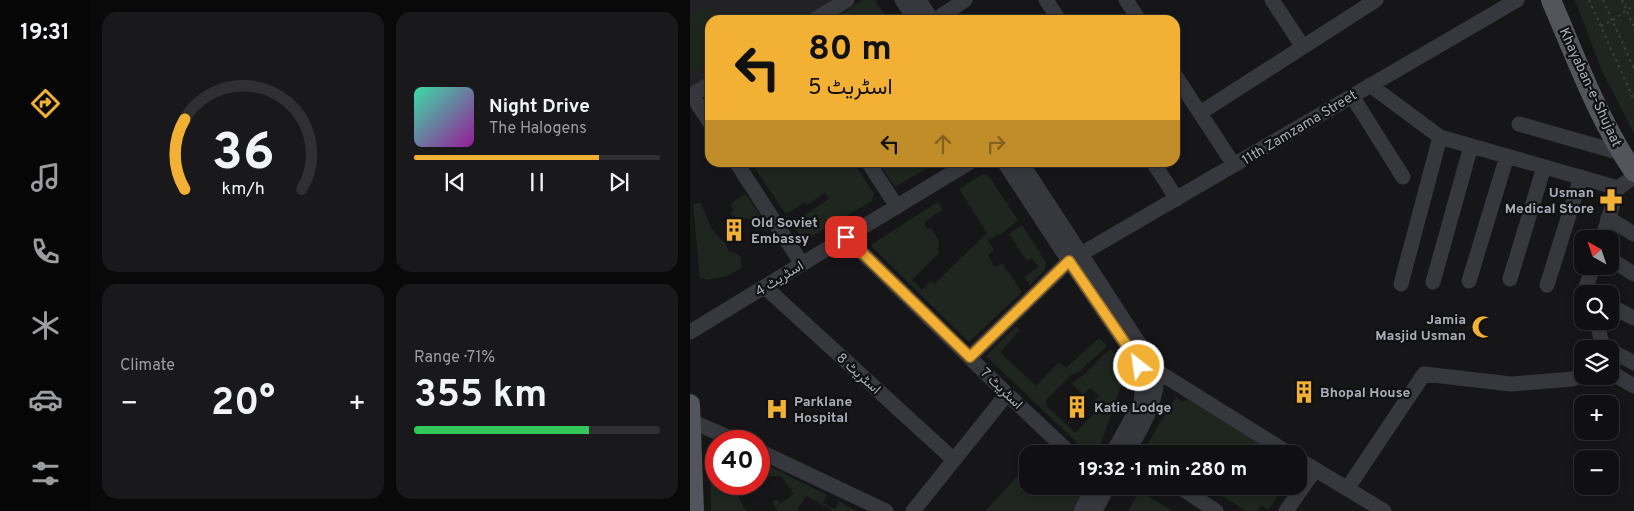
<!DOCTYPE html>
<html lang="en">
<head>
<meta charset="utf-8">
<style>
  body { margin:0; font-family:Overpass,Vazirmatn,sans-serif; background:#19191b; color:#f1f3f6; height:100vh; display:flex; flex-direction:column; font-size:19px; white-space:nowrap }
  * { box-sizing:border-box; margin:0 }
  p { font-size:16px; color:#9c9d9f }
  .icon { flex:none; width:28px; height:28px; fill:none; stroke:currentColor; stroke-width:2; stroke-linecap:round; stroke-linejoin:round }
  .map { position:relative; flex:1; overflow:hidden }
  .details { display:flex; flex-direction:column; gap:12px; padding:12px; background:#09090a; width:600px }
  .details>* { flex:none }
  .banner { position:absolute; left:15px; top:15px; width:475px; height:152px; border-radius:15px; box-shadow:0 2px 8px #0003,0 0 0 1px #303032; background:#f2b134; color:#111; overflow:hidden }
  .needle { width:32px; rotate:320deg }
  .controls { position:absolute; left:884px; top:230px; display:grid; gap:10px }
  .controls a { display:grid; place-items:center; width:45px; height:45px; border-radius:10px; background:#101012; box-shadow:0 2px 8px #0003,0 0 0 1px #303032; font-size:25px }
  .speed { position:absolute; left:15px; top:430px; display:flex; gap:10px; font-size:25px; font-weight:700; text-align:center }
  .speed>* { display:grid; place-content:center; width:65px; height:65px; border-radius:50%; background:#101012; box-shadow:0 2px 8px #0003,0 0 0 1px #303032; line-height:1 }
  .speed .limit { border:8px solid #d22; background:#fff; color:#111 }
  .pin { position:absolute; display:grid; place-items:center; width:42px; height:42px; color:#fff; margin:-21px; border-radius:10px; box-shadow:0 2px 8px #0006 }
  .me { position:absolute; width:55px; margin:-28px; rotate:330deg; stroke-linejoin:round; filter:drop-shadow(0 0 4px #0008) }
  .turn { display:flex; align-items:center; gap:18px; height:105px; padding:0 20px; font-size:22px }
  .turn .icon { width:65px; height:65px; stroke-width:2.5 }
  .turn b { display:block; font-size:35px; line-height:42px }
  .lanes { display:flex; align-items:center; height:48px; padding:0 20px; background:#0003; justify-content:center; gap:25px; direction:ltr }
  .lanes .off { opacity:.35 }
  .big { font-size:38px; font-weight:700; line-height:1.1 }
  .details .tile { flex:1; display:flex; flex-direction:column; justify-content:center; gap:8px; min-width:0; padding:0 18px; border-radius:15px; background:#19191b }
  .details .dial { align-items:center; gap:0 }
  .dial svg { height:130px; overflow:visible; fill:none; stroke:#303032; stroke-width:7; stroke-linecap:round; text-anchor:middle }
  .dial text { fill:#f1f3f6; stroke:none }
  .song { display:flex; align-items:center; gap:15px }
  .cover { width:60px; height:60px; border-radius:8px; background:linear-gradient(135deg,hsl(160 70% 55%),hsl(300 70% 35%)) }
  .played { height:5px; border-radius:2px; background:linear-gradient(90deg,#f2b134 75%,#303032 75%) }
  .keys { display:flex; justify-content:space-around; direction:ltr }
  .heat { display:flex; justify-content:space-between; align-items:center; font-size:28px; direction:ltr }
  .charge { height:8px; border-radius:4px; background:linear-gradient(90deg,#34c759 71%,#303032 0) }
  .details .tiles { flex:1; display:grid; gap:12px; grid-template-columns:repeat(2,1fr) }
  .trip { position:absolute; left:329px; top:445px; width:288px; height:50px; border-radius:15px; background:#101012; box-shadow:0 2px 8px #0003,0 0 0 1px #303032; font-weight:700; line-height:50px; text-align:center }
  main { display:flex; flex:1; min-height:0 }
  .dock { display:flex; flex-direction:column; width:90px; justify-content:space-around; align-items:center; background:#060607; color:#9c9d9f }
  .dock .icon { width:35px; height:35px }
  .dock .active { color:#f2b134 }
  .dock b { font-size:22px; color:#f1f3f6 }
  .map>svg:first-child { display:block }
</style>
</head>
<body>
<main>
<nav class="dock">
<b>19:31</b>
<svg class="icon active" aria-label="directions" viewBox="0 0 24 24"><path d="M12 3l9 9-9 9-9-9zM9 14v-3h6M13 9l2 2-2 2"/></svg>
<svg class="icon" aria-label="music" viewBox="0 0 24 24"><path d="M9 18V5l10-2v13"/><circle cx="6" cy="18" r="3"/><circle cx="16" cy="16" r="3"/></svg>
<svg class="icon" aria-label="phone" viewBox="0 0 24 24"><path d="M5 4h4l2 5-3 2q2 4 5 5l2-3 5 2v4C11 20 4 13 5 4z"/></svg>
<svg class="icon" aria-label="climate" viewBox="0 0 24 24"><path d="M12 3v18M4 7l16 10M4 17L20 7"/></svg>
<svg class="icon" aria-label="car" viewBox="0 0 24 24"><path d="M5 17H2v-5l4-1 3-4h7l3 4 3 1v5h-3M9 17h6M6 11h13"/><circle cx="7" cy="17" r="2"/><circle cx="17" cy="17" r="2"/></svg>
<svg class="icon" aria-label="filters" viewBox="0 0 24 24"><path d="M4 7h16M4 17h16"/><circle cx="9" cy="7" r="2"/><circle cx="15" cy="17" r="2"/></svg>
</nav>
<section class="details">
<div class="tiles">
<div class="tile dial"><svg viewBox="0 0 100 80">
<path d="M14 69A42 42 0 1 1 86 69"/>
<path d="M14 69A42 42 0 0 1 14 26" stroke="#f2b134"/>
<text x="50" y="56" font-size="32" font-weight="700">36</text>
<text x="50" y="72" font-size="11">km/h</text>
</svg></div>
<div class="tile">
<div class="song"><i class="cover"></i><div><b>Night Drive</b><p>The Halogens</p></div></div>
<div class="played"></div>
<div class="keys"><svg class="icon" aria-label="previous" viewBox="0 0 24 24"><path d="M18 5L8 12l10 7zM5 5v14"/></svg><svg class="icon" aria-label="pause" viewBox="0 0 24 24"><path d="M8 5v14M16 5v14"/></svg><svg class="icon" aria-label="next" viewBox="0 0 24 24"><path d="M6 5l10 7-10 7zM19 5v14"/></svg></div>
</div>
<div class="tile"><p>Climate</p>
<div class="heat"><a>−</a><b class="big">20°</b><a>+</a></div>
</div>
<div class="tile"><p>Range · 71%</p><b class="big">355 km</b><div class="charge"></div></div>
</div>
</section>
<div class="map">
<svg width="944" height="511" viewBox="0 0 944 511">
  <rect width="100%" height="100%" fill="#161618"/>
  <path fill="#222225" d="M 0,0 L 154,0 L 119,20 L 20,20 L 20,78 L 2,88 L 0,87 Z"/>
  <path fill="#1e261f" d="M 172,0 L 185,0 L 198,20 L 141,20 Z
    M 885,0 L 944,0 L 944,133 L 912,71 Z
    M 19,5 L 29,20 L 20,20 L 20,63 L 0,74 L 0,18 Z
    M 107,163 L 108,164 L 111,162 L 164,163 L 184,194 L 182,201 L 116,240 L 113,239 L 102,223 L 139,199 L 135,193 L 117,205 L 115,202 L 96,214 L 61,163 Z
    M 189,163 L 245,163 L 205,187 Z
    M 293,174 L 298,175 L 328,220 L 310,235 L 308,234 L 298,241 L 304,250 L 298,255 L 305,267 L 312,263 L 332,292 L 279,342 L 182,247 L 182,244 L 248,202 L 253,210 L 236,221 L 234,225 L 238,229 L 241,228 L 249,241 L 248,254 L 222,280 L 232,290 L 241,281 L 244,284 L 297,233 L 269,189 Z
    M 56,194 L 71,216 L 63,222 L 60,219 L 55,218 L 50,222 L 42,215 L 40,212 L 43,211 L 41,203 Z
    M 11,203 L 22,230 L 36,244 L 38,250 C 48,256 50,250 52,266 C 42,277 28,278 15,280 L 14,278 L 10,278 L 3,204 Z
    M 332,225 L 356,262 L 354,271 L 340,285 L 334,277 L 348,267 L 342,258 L 337,261 L 319,234 Z
    M 326,326 L 330,330 L 310,352 L 346,386 L 369,362 L 376,368 L 409,338 L 417,346 L 390,371 L 380,376 L 356,400 L 357,406 L 385,433 L 408,410 L 402,403 L 409,396 L 400,388 L 393,395 L 381,383 L 395,374 L 420,349 L 434,365 L 435,375 L 407,454 L 399,454 L 296,356 Z
    M 486,397 L 492,402 L 504,397 L 589,454 L 464,454 L 455,448 Z
    M 69,461 L 137,495 L 133,503 L 145,509 L 149,501 L 166,511 L 140,511 L 141,509 L 116,496 L 107,511 L 87,511 L 82,502 L 87,499 L 90,504 L 104,494 L 91,476 L 69,477 Z
    M 337,466 L 338,486 L 397,486 L 382,511 L 295,511 Z
    M 26,468 L 26,484 L 49,484 L 49,498 L 56,511 L 21,511 L 20,473 Z
    M 516,486 L 595,486 L 578,510 L 571,505 L 567,511 L 556,511 Z
    M 450,491 L 482,511 L 438,511 Z"/>
  <g fill="none" stroke-linecap="round" stroke-linejoin="round">
    <path stroke="#3d3f44" stroke-width="2" stroke-dasharray="2.5 4" stroke-linecap="butt" d="M 899,0 L 944,100
      M 913,0 L 944,69
      M 932,0 L 944,27
      M 911,26 L 923,20 L 944,5"/>
    <path stroke="#37383d" stroke-width="15" d="M 212,0 L 225,20
      M 229,0 L 242,20
      M 356,0 L 369,20
      M 436,0 L 449,20
      M 582,0 L 613,47
      M 124,20 L 157,0
      M 245,20 L 275,0
      M 485,75 L 544,165
      M 680,85 L 750,137 L 711,284
      M 0,95 L 2,95 L 20,123
      M 2,95 L 20,84
      M 662,96 L 713,177
      M 510,113 L 686,0
      M 829,124 L 931,153
      M 750,137 L 928,188 L 944,177
      M 46,162 L 112,264
      M 178,162 L 207,207
      M 314,162 L 379,261 L 444,356 L 454,377 L 451,402 L 422,454
      M 331,162 L 467,371 C 468,402 451,428 437,454
      M 463,162 L 487,199
      M 918,218 L 944,234
      M 156,237 L 317,394 L 381,454
      M 912,239 L 928,188
      M 920,259 L 944,274
      M 820,279 L 854,167
      M 779,281 L 817,156
      M 743,282 L 781,146
      M 857,285 L 891,177
      M 75,287 L 264,460
      M 894,294 L 903,266
      M 920,306 L 944,318
      M 907,321 L 913,349
      M 0,332 L 280,162
      M 920,350 L 944,363
      M 280,357 L 379,261 L 827,0
      M 462,368 L 600,454
      M 920,372 L 944,386
      M 1,421 L 47,441
      M 69,451 L 196,511
      M 608,459 L 694,511
      M 488,486 L 526,511
      M 657,489 L 734,374 L 821,384 L 883,379 L 892,374
      M 223,511 L 317,394
      M 391,511 L 404,486
      M 405,511 L 418,486
      M 596,511 L 625,470"/>
    <path stroke="#53555c" stroke-width="20" d="M 861,0 C 886,58 908,119 944,172
      M 0,404 L 4,511"/>
  </g>
  <g fill="none" stroke-linecap="round" stroke-linejoin="round">
    <defs>
      <path id="route" d="M 156,237 L 280,357 L 379,261 L 444,356 L 449,366"/>
    </defs>
    <use href="#route" stroke="#9d7322" stroke-width="12"/>
    <use href="#route" stroke="#f2b134" stroke-width="9"/>
  </g>
  <defs>
    <symbol id="pharmacy-bare" viewBox="-9 -9 18 18"><path d="M-2-6h4v4h4v4h-4v4h-4v-4h-4v-4h4Z" fill="#f2b134" stroke="#111113" stroke-width="2.5" paint-order="stroke"/></symbol>
    <symbol id="building-bare" viewBox="-9 -9 18 18"><path d="M-4-6H4V6H1V3H-1V6H-4ZM-2.5-4.3h1.7v1.8h-1.7ZM.8-4.3h1.7v1.8H.8ZM-2.5-1h1.7V.8h-1.7ZM.8-1h1.7V.8H.8Z" fill="#f2b134" stroke="#111113" stroke-width="2.5" paint-order="stroke"/></symbol>
    <symbol id="mosque-bare" viewBox="-9 -9 18 18"><path d="M3.5-4.9A6 6 0 1 0 3.5 4.9A5 5 0 1 1 3.5-4.9Z" fill="#f2b134" stroke="#111113" stroke-width="2.5" paint-order="stroke"/></symbol>
    <symbol id="hospital-bare" viewBox="-9 -9 18 18"><path d="M-5-5h3v3.5h4V-5h3V5h-3V1.5h-4V5h-3Z" fill="#f2b134" stroke="#111113" stroke-width="2.5" paint-order="stroke"/></symbol>
  </defs>
  <g fill-rule="evenodd">
    <use href="#pharmacy-bare" x="905" y="184" width="32" height="32"/>
    <use href="#building-bare" x="28" y="214" width="32" height="32"/>
    <use href="#mosque-bare" x="777" y="311" width="32" height="32"/>
    <use href="#building-bare" x="598" y="376" width="32" height="32"/>
    <use href="#building-bare" x="371" y="391" width="32" height="32"/>
    <use href="#hospital-bare" x="71" y="393" width="32" height="32"/>
  </g>
  <g text-anchor="middle" stroke-width="4.5" stroke-linejoin="round" paint-order="stroke">
    <g font-size="14" fill="#a8adb8" stroke="#111113">
      <text transform="translate(901 87) rotate(65)" y="5">Khayaban-e-Shujaat</text>
      <text transform="translate(609 127) rotate(-31)" y="5">11th Zamzama Street</text>
      <text transform="translate(89 278) rotate(-32)" y="5">اسٹریٹ 4</text>
      <text transform="translate(169 373) rotate(42)" y="5">اسٹریٹ 8</text>
      <text transform="translate(312 388) rotate(44)" y="5">اسٹریٹ 7</text>
    </g>
    <g font-size="14" font-weight="bold" fill="#a8adb8" stroke="#111113" text-anchor="start">
      <text x="904" y="197" text-anchor="end">Usman<tspan x="904" dy="16">Medical Store</tspan></text>
      <text x="61" y="227">Old Soviet<tspan x="61" dy="16">Embassy</tspan></text>
      <text x="776" y="324" text-anchor="end">Jamia<tspan x="776" dy="16">Masjid Usman</tspan></text>
      <text x="630" y="397">Bhopal House</text>
      <text x="104" y="406">Parklane<tspan x="104" dy="16">Hospital</tspan></text>
      <text x="404" y="412">Katie Lodge</text>
    </g>
  </g>
</svg>
<div class="controls">
<a><svg class="needle" viewBox="-14 -14 28 28"><path d="M0-13l5 13h-10z" fill="#e53935"/><path d="M0 13l5-13h-10z" fill="#9c9d9f"/></svg></a>
<a><svg class="icon" aria-label="search" viewBox="0 0 24 24"><circle cx="10" cy="10" r="6"/><path d="M15 15l6 6"/></svg></a>
<a><svg class="icon" aria-label="layers" viewBox="0 0 24 24"><path d="M12 4l9 5-9 5-9-5zM3 14l9 5 9-5"/></svg></a>
<a>+</a>
<a>−</a>
</div>
<div class="speed"><div class="limit">40</div></div>
<div class="pin" style="left:156px;top:237px;background:#d93025"><svg class="icon" aria-label="arrive" viewBox="0 0 24 24"><path d="M6 21V4h12l-3 4 3 4H6"/></svg></div>
<svg class="me" style="left:449px;top:366px" viewBox="-20 -20 40 40"><circle r="17" fill="#f2b134" stroke="#fff" stroke-width="3"/><path d="M0-11L8 9 0 5-8 9z" fill="#fff"/></svg>
<div class="trip">19:32 · 1 min · 280 m</div>
<div class="banner">
<div class="turn"><svg class="icon" aria-label="left" viewBox="0 0 24 24"><path d="M17 20v-9H6M10 6l-5 5 5 5"/></svg><div><b>80 m</b>اسٹریٹ 5</div></div>
<div class="lanes"><svg class="icon" aria-label="left" viewBox="0 0 24 24"><path d="M17 20v-9H6M10 6l-5 5 5 5"/></svg><svg class="icon off" aria-label="ahead" viewBox="0 0 24 24"><path d="M12 20V5M6 11l6-6 6 6"/></svg><svg class="icon off" aria-label="right" viewBox="0 0 24 24"><path d="M7 20v-9h11M14 6l5 5-5 5"/></svg></div>
</div>
</div>
</main>
</body>
</html>
